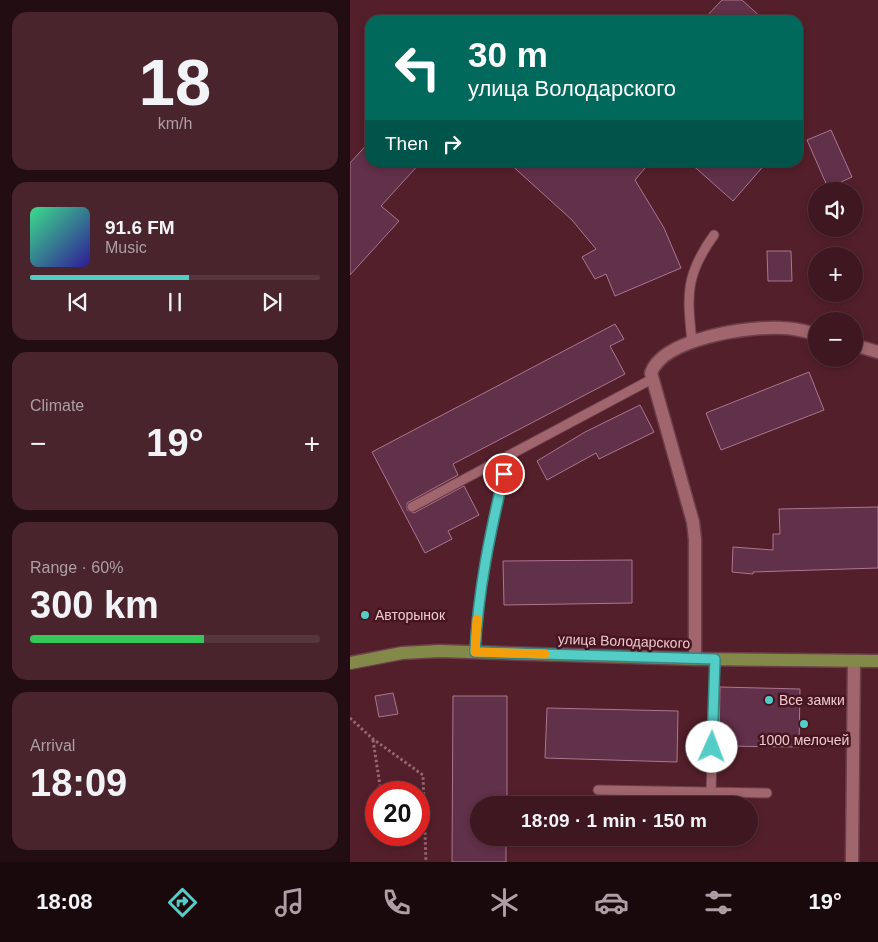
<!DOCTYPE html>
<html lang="en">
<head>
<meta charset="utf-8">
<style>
  body { margin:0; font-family:Helvetica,sans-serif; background:#49242d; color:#f1f3f6; height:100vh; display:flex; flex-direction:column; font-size:19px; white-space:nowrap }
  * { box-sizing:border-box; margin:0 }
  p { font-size:16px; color:#ad9fa5 }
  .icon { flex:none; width:28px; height:28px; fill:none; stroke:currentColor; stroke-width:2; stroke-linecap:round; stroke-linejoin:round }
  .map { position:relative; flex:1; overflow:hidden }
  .drawer { display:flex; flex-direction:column; gap:12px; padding:12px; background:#220d12; width:350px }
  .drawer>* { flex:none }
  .hud { position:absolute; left:15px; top:15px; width:438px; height:152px; border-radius:15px; box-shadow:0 2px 8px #0003,0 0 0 1px #57363e; background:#00695c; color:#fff; overflow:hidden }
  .fabs { position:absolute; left:458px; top:182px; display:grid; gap:10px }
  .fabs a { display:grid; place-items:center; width:55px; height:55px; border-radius:50%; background:#3e1720; box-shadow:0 2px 8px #0003,0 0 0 1px #57363e; font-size:25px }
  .speed { position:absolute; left:15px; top:781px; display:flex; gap:10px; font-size:25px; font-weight:700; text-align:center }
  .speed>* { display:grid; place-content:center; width:65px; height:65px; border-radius:50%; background:#3e1720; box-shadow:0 2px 8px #0003,0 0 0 1px #57363e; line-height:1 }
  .speed .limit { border:8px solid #d22; background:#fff; color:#111 }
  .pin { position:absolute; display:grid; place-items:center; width:42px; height:42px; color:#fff; margin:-21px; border:2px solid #fff; border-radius:50%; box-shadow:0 1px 5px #0007 }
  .me { position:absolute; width:55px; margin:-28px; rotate:2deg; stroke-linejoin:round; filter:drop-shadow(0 0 4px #0008) }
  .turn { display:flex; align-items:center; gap:18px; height:105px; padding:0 20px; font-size:22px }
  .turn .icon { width:65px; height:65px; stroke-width:2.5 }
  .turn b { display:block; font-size:35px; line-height:42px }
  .then { display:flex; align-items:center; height:48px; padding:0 20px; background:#0003; gap:10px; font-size:19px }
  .big { font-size:38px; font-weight:700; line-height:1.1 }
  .drawer .card { flex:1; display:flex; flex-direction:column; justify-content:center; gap:8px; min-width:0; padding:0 18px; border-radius:15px; background:#49242d }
  .drawer .dial { align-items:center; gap:0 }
  .dial b { font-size:65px; line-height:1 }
  .song { display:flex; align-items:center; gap:15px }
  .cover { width:60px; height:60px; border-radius:8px; background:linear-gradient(135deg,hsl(150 70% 55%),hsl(250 70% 35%)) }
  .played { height:5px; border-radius:2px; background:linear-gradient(90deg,#54cdc7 55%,#57363e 55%) }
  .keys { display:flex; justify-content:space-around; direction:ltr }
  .heat { display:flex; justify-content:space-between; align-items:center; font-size:28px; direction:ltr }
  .charge { height:8px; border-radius:4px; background:linear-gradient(90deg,#34c759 60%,#57363e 0) }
  .trip { position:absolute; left:120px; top:796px; width:288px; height:50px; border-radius:25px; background:#3e1720; box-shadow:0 2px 8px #0003,0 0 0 1px #57363e; font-weight:700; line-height:50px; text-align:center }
  .menu { display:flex; height:80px; justify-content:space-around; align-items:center; background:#19090d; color:#ad9fa5 }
  .menu .icon { width:35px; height:35px }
  .menu .active { color:#54cdc7 }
  .menu b { font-size:22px; color:#f1f3f6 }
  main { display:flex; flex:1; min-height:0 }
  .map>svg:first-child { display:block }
</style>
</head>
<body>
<main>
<section class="drawer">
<div class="card dial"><b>18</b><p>km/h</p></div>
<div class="card">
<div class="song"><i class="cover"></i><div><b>91.6 FM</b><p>Music</p></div></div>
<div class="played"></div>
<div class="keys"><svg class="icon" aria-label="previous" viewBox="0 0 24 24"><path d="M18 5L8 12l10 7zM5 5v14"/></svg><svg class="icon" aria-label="pause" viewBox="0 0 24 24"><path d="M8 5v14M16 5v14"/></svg><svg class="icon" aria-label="next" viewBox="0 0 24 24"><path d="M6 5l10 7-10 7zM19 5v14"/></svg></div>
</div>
<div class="card"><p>Climate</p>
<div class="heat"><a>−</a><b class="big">19°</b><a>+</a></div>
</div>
<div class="card"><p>Range · 60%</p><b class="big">300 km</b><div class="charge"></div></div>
<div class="card"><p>Arrival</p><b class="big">18:09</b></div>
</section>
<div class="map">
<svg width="528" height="862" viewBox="0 0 528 862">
  <rect width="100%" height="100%" fill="#531f2a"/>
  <path fill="#613049" stroke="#ad758f" d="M 372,0 L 392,0 L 414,20 L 353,20 Z
    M 481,130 L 502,177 L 478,188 L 457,140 Z
    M 20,141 L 20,162 L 71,162 L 31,206 L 49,221 L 0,275 L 0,163 Z
    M 158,162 L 300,162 L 285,180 L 314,228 L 331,268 L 265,296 L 256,274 L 245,279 L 232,257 L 246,249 L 222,220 Z
    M 339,162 L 417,162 L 383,201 Z
    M 417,251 L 441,251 L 442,281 L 418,281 Z
    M 265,324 L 274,339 L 260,346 L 275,374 L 103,464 L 108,475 L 57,503 L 57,510 L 64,513 L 114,486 L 129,515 L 98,531 L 102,539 L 75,553 L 22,452 Z
    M 459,372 L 474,410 L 371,450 L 356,413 Z
    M 290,405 L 304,432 L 249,459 L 246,453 L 197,480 L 187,461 L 235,432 Z
    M 528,507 L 528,568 L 403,572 L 403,574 L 382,572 L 383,547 L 423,550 L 423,534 L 430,534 L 429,509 Z
    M 282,560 L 282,603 L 154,605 L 153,561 Z
    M 370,687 L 450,689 L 449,747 L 369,746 Z
    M 43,693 L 48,714 L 29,717 L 25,696 Z
    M 103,696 L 157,696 L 157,805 L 129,805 L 129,838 L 156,838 L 156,862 L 102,862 Z
    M 197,708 L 328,711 L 327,762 L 195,758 Z"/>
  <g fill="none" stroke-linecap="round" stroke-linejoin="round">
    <defs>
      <path id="service" d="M 342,342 C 337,295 335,275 364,235
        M 62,507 L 302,379
        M 125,651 C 129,584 143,521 159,455
        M 248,790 L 417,793
        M 361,792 L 365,659"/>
      <path id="minor" d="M 504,345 L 528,352
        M 345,659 L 345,539 L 343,522 L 301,373 C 313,338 400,326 432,328 C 444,328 455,331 466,334
        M 502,862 L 504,661"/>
      <path id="primary" d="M 0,663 L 52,653 L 89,651 L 345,659 L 528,661"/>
    </defs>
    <use href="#service" stroke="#6d3f4a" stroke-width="11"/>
    <use href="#minor" stroke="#6d3f4a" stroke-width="15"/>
    <use href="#primary" stroke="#6d3f4a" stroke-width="15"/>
    <path stroke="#946870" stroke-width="3" stroke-dasharray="2.5 2.5" stroke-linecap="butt" d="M 0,718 L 23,739 L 73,775 L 76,862
      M 23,740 L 31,792
      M 21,822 L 26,806"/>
    <use href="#service" stroke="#a1656e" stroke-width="9"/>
    <use href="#minor" stroke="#a1656e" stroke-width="12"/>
    <use href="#primary" stroke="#838948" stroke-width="12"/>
  </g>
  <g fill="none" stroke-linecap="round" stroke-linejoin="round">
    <defs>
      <path id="route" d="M 154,474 C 140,533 128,591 125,652 L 365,659 L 362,747"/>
    </defs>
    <use href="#route" stroke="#378581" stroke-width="12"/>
    <use href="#route" stroke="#54cdc7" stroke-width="9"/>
    <path stroke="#f59e0b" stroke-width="9" d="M 127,619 L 125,652 L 195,654"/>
  </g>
  <g fill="#54cdc7" stroke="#471520" stroke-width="2">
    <circle cx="15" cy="615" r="5"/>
    <circle cx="419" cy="700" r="5"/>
    <circle cx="454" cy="724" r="5"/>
  </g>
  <g text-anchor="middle" stroke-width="5" stroke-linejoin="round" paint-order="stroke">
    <g font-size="14" fill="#eccace" stroke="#471520" text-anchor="start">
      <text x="25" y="620">Авторынок</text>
      <text x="429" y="705">Все замки</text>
      <text x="454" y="745" text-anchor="middle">1000 мелочей</text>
    </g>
    <g font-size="14" fill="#eccace" stroke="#471520">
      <text transform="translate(274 641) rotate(2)" y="5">улица Володарского</text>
    </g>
  </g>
</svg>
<div class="fabs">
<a><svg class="icon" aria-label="sound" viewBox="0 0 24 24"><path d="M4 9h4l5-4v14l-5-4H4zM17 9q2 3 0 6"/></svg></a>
<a>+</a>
<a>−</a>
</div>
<div class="speed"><div class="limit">20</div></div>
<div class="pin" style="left:154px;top:474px;background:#d93025"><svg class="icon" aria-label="arrive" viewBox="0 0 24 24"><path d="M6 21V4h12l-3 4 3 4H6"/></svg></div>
<svg class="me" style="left:362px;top:747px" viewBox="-20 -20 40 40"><circle r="19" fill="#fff"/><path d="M0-13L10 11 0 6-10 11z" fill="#54cdc7"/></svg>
<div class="trip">18:09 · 1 min · 150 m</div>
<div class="hud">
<div class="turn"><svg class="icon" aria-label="left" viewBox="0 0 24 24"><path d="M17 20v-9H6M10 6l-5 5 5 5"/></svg><div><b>30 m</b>улица Володарского</div></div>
<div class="then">Then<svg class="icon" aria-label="right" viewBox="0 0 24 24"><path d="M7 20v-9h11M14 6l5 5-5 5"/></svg></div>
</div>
</div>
</main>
<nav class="menu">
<b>18:08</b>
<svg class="icon active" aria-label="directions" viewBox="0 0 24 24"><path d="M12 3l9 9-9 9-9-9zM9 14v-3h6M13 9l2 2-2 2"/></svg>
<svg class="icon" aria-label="music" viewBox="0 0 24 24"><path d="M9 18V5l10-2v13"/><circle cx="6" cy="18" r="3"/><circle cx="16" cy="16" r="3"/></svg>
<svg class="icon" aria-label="phone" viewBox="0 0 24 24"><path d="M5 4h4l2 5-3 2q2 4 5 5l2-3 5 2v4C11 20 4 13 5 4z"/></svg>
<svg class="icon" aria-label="climate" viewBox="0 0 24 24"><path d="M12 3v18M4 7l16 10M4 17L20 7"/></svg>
<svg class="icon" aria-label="car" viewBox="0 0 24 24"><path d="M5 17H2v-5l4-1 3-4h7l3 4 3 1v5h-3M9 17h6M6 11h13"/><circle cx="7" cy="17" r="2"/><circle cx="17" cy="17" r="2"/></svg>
<svg class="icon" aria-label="filters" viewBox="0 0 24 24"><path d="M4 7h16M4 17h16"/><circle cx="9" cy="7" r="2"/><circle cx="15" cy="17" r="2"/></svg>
<b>19°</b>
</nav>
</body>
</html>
